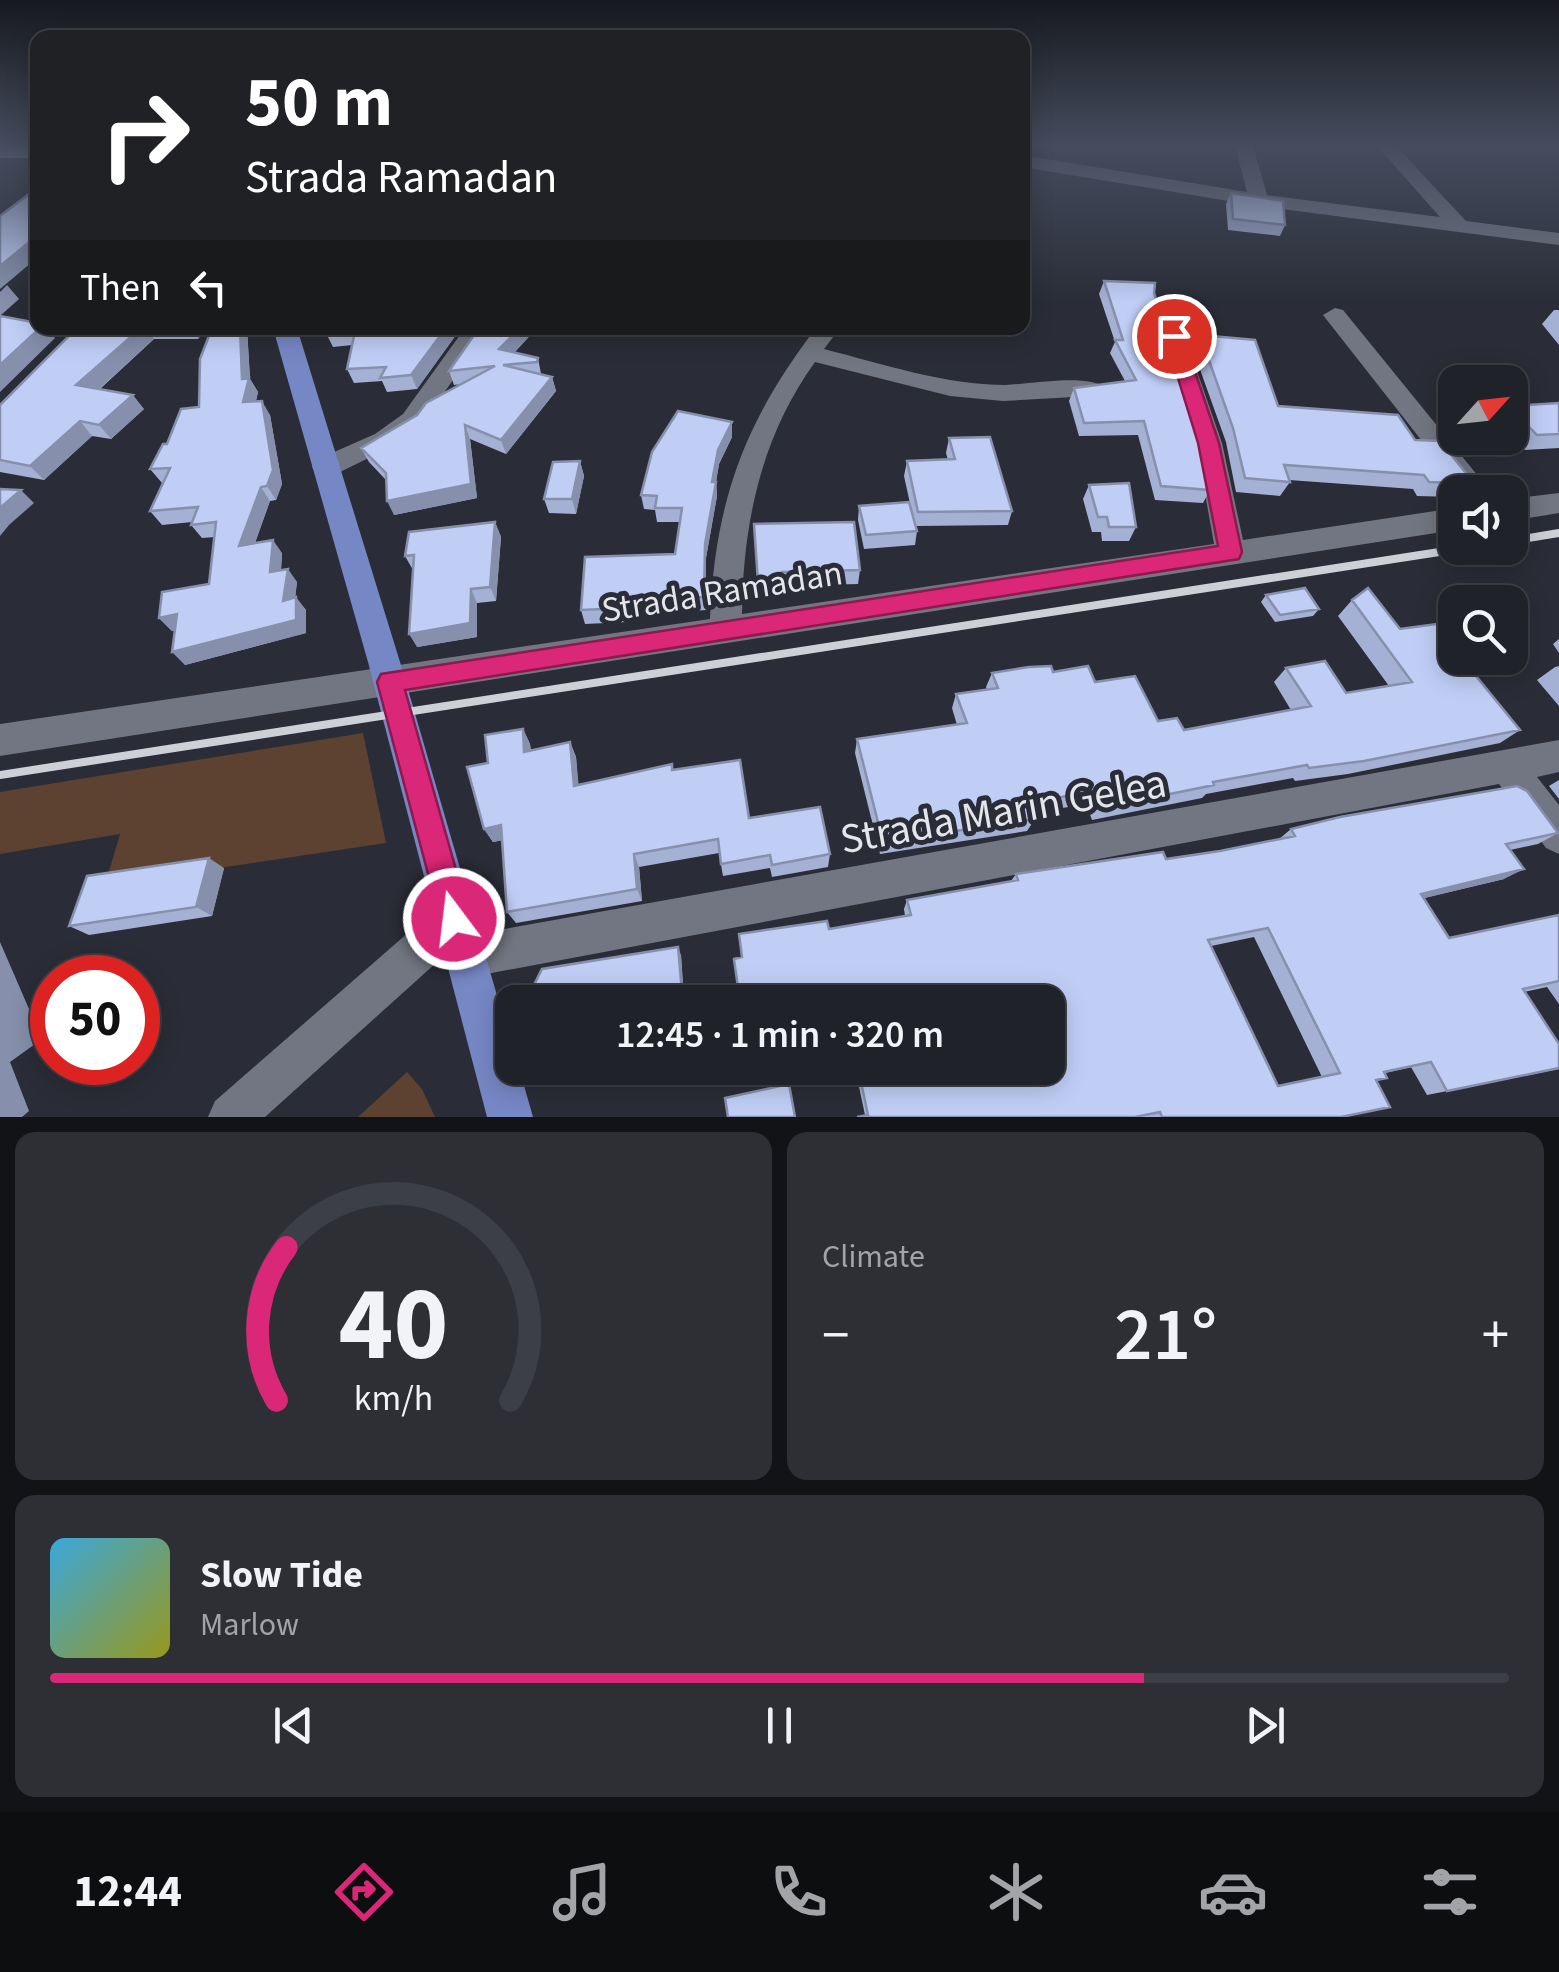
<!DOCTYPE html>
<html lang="en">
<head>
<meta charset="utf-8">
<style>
  body { margin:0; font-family:"Source Sans 3",sans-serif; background:#2d2f35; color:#f1f3f6; height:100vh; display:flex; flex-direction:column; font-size:38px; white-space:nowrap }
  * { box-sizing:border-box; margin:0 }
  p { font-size:32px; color:#a2a4a8 }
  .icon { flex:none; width:55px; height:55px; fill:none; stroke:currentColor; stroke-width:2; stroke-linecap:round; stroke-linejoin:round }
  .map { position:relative; height:1117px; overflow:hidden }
  .sheet { display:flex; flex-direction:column; gap:15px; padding:15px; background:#121317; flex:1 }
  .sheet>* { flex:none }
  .hud { position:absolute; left:30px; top:30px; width:1000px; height:305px; border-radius:20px; box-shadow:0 5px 25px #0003,0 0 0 2px #3d3f46; background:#202124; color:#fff; overflow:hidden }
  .needle { width:65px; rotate:63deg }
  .fabs { position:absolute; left:1438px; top:365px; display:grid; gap:20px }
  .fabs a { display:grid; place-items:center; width:90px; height:90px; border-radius:20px; background:#202229; box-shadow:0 5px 25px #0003,0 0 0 2px #3d3f46; font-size:50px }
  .speed { position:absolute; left:30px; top:955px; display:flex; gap:20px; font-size:50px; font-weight:700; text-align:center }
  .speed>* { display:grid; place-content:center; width:130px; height:130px; border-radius:50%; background:#202229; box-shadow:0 5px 25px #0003,0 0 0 2px #3d3f46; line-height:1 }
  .speed .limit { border:15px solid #d22; background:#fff; color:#111 }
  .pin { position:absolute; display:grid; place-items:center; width:85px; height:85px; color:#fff; margin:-42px; border:5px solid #fff; border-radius:50%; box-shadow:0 2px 10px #0007 }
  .me { position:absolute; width:110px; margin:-55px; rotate:345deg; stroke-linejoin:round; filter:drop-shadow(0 0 8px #0008) }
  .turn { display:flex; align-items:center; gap:35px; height:210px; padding:0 50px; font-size:45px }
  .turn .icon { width:130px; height:130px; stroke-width:2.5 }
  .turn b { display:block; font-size:70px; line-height:85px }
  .then { display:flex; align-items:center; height:95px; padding:0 50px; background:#0003; gap:20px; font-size:38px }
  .big { font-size:75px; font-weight:600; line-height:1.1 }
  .sheet .card { flex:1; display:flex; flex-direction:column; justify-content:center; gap:15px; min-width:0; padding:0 35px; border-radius:20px; background:#2d2f35 }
  .sheet .dial { align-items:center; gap:0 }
  .dial svg { height:260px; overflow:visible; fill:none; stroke:#3d3f46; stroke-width:7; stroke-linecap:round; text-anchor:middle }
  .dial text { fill:#f1f3f6; stroke:none }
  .song { display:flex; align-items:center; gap:30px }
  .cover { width:120px; height:120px; border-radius:15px; background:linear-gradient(135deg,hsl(200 70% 55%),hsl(60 70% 35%)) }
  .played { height:10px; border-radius:5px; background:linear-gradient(90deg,#db2777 75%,#3d3f46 75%) }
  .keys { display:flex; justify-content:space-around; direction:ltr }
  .heat { display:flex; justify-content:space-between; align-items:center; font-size:55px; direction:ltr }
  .sheet .tiles { flex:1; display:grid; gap:15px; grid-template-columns:1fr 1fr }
  .card:last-child { grid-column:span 2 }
  .trip { position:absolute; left:495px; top:985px; width:570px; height:100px; border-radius:20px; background:#202229; box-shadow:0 5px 25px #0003,0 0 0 2px #3d3f46; font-weight:600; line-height:100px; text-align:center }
  .tab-bar { display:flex; height:160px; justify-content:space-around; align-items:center; background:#0d0e10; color:#a2a4a8 }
  .tab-bar .icon { width:70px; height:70px }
  .tab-bar .on { color:#db2777 }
  .tab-bar b { font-size:45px; color:#f1f3f6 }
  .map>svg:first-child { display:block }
</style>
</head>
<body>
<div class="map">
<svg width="1559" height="1117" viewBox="0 0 1559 1117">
  <rect width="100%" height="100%" fill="#2a2d37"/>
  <path fill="#5d4131" d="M 363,733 L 386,843 L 105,885 L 120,834 L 0,854 L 0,792 Z
    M 407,1072 L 422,1089 L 435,1117 L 358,1117 Z"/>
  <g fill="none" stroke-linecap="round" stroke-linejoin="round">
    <path fill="#727682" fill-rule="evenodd" d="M 1235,146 L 1253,146 L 1267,195 L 1440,217 L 1377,146 L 1396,146 L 1466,221 L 1559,233 L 1559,245 L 1259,206 L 1022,167 L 1022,155 L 1247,192 Z
      M 1163,298 L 1174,305 L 1222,443 L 1243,540 L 1455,508 L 1455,530 L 0,756 L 0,724 L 710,619 C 715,500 745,421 816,328 L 840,328 L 824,349 C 883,364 945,385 1006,385 C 1028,384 1092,373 1104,388 L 1091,396 L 1003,401 L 950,396 L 815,362 C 761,437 743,523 742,614 L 1214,544 L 1196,443 L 1152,305 Z
      M 1335,308 L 1343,310 L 1491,492 L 1462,492 L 1323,315 Z
      M 465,328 L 489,328 L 421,426 L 393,446 L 336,474 L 316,474 L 312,467 L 316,460 L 375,434 L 403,414 Z
      M 1559,493 L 1559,513 L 1510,521 L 1510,499 Z
      M 1559,740 L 1559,772 L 1537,777 L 1559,805 L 1559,854 L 1546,848 L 1499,784 L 465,978 L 450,972 L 446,954 L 265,1117 L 208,1117 L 215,1101 L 440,905 L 454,899 L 468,905 L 474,919 L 465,936 Z"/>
    <path fill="#7687c5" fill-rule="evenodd" d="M 273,328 L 297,328 L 400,662 L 512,1047 L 512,1068 L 519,1068 L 533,1117 L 487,1117 L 368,662 Z"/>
    <path stroke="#ced0d7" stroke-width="8" d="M 1510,541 L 1559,533
      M 0,775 L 1465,548"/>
  </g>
  <path fill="#a5b1d4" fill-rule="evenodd" d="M 0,146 L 38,146 L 38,158 L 0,158 Z
    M 1231,193 L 1285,225 L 1280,236 L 1228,230 L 1226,204 Z
    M 1104,281 L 1154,293 L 1210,490 L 1203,503 L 1155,500 L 1138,435 L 1079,436 L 1069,401 L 1074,388 L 1125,381 L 1110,353 L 1115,342 L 1099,294 Z
    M 1554,310 L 1559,310 L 1559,345 L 1542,324 Z
    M 67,328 L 207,328 L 198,339 L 154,339 L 100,389 L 144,409 L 111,439 L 92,436 L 44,480 L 0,472 L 0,405 L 72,333 L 72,331 Z
    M 212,328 L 247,328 L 250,379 L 258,392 L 256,401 L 270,415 L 282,484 L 276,500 L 270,501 L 255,543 L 282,553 L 281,570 L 297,582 L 295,598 L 306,610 L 306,633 L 185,665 L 175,630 L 172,631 L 159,618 L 209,584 L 215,537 L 202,538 L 191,525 L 192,522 L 162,525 L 150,511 L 163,483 L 162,483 L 150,469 L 167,444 L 199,407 Z
    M 328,328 L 461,328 L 417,389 L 387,392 L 382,381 L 354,383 L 347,369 L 352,345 L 333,347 L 326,333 Z
    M 537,328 L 514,353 L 538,358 L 541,374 L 552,377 L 556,391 L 506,454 L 470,439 L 477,498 L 394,515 L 386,480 L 369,462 L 361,448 L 417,415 L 462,384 L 454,385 L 449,371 Z
    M 1200,335 L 1278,406 L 1415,440 L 1474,483 L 1466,492 L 1455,492 L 1455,497 L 1417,496 L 1413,489 L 1289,480 L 1290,482 L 1280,496 L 1236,492 L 1226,442 L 1193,350 Z
    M 1559,403 L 1559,448 L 1523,450 L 1510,436 L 1510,406 Z
    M 732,422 L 732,437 L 719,464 L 716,482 L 717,496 L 706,558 L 706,610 L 628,616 L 628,622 L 585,624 L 581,610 L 675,554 L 680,522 L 657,522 L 655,510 L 644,509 L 641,495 Z
    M 949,438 L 1012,511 L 1008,525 L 916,526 L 917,531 L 915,545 L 864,549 L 858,520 L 859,506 L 911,508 L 904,476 L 907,461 L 948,460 L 946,453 Z
    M 580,461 L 584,476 L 576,514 L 549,513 L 544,499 Z
    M 1089,485 L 1136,527 L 1129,541 L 1102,541 L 1101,532 L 1092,532 L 1083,499 Z
    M 495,522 L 501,537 L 496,601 L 477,603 L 477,637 L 417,647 L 413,570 L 405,556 Z
    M 754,524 L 860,570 L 858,584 L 783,586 L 783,595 L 758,596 Z
    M 1266,595 L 1319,609 L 1313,616 L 1275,622 L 1261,602 Z
    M 1352,600 L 1400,629 L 1473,658 L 1466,664 L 1520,730 L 1500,743 L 1348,774 L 1295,781 L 1293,778 L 1206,794 L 1202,798 L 1092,820 L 1086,804 L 1033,813 L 1035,819 L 1027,831 L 880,854 L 855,753 L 857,739 L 957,725 L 952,708 L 956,694 L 987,690 L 986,687 L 992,673 L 1053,672 L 1095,682 L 1158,721 L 1184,730 L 1291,710 L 1274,682 L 1286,668 L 1346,693 L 1389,686 L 1338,616 Z
    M 1559,639 L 1559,653 L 1553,644 Z
    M 1559,666 L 1559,706 L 1537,680 L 1555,667 Z
    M 523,729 L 530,744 L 531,750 L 570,742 L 576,757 L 578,784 L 673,770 L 749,818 L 830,854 L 828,867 L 772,877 L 770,868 L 723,876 L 719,853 L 639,867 L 642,901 L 516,923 L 507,912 L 502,840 L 493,842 L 484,829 Z
    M 1559,780 L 1559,799 L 1549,786 Z
    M 1291,829 L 1558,833 L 1538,844 L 1510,850 L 1504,879 L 1424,898 L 1449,938 L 1559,915 L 1559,1004 L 1547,987 L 1524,992 L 1559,1069 L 1427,1095 L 1411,1067 L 1385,1073 L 1387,1078 L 1377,1081 L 1343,1117 L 857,1117 L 865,1115 L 855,1068 L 1048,1068 L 1048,1002 L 1021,1002 L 1020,997 L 986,1002 L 747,1002 L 747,1001 L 740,1002 L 739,995 L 829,929 L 905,916 L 904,909 L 907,900 L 1011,881 L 1016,874 L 1166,859 L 1220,851 L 1278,840 ZM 1254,937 L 1322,1077 L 1278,1086 L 1211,946 Z
    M 224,868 L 212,916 L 89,935 L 69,926 Z
    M 681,955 L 684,1000 L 669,1002 L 537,1002 Z"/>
  <path fill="#8690ac" d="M 38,235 L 38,257 L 0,289 L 0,266 Z
    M 7,285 L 19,299 L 0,316 L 0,292 Z
    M 40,328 L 46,328 L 55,338 L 0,392 L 0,365 Z
    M 141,328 L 146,328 L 154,339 L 88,399 L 76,385 Z
    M 191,328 L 207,328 L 198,339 Z
    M 240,328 L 247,328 L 250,379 L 258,392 L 252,416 L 243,402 Z
    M 446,328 L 461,328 L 417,389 L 411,375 Z
    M 520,328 L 537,328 L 504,363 L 499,349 Z
    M 552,377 L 556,391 L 506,454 L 501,440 Z
    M 133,395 L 144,409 L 111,439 L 99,425 Z
    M 262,401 L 270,415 L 282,484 L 276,500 L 267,486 Z
    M 80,421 L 92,436 L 44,480 L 30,466 Z
    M 732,422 L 732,437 L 719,464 L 716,482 L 717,496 L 706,558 L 706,610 L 704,597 L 705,544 L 712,482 L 718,450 Z
    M 465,425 L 470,439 L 477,498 L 394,515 L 387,501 Z
    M 580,461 L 584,476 L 576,514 L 572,499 Z
    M 261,487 L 270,501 L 249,559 L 239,546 Z
    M 21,490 L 34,503 L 9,525 L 0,536 L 0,508 Z
    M 495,522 L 501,537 L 496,601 L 490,587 Z
    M 273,540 L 282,553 L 280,586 L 270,572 Z
    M 288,569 L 297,582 L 293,614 L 283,601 Z
    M 471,589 L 477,603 L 477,637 L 417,647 L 409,634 Z
    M 296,597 L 306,610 L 306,633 L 185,665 L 172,652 Z
    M 177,614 L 190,627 L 172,631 L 159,618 Z
    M 523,729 L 530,744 L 531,767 L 524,752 Z
    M 570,742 L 576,757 L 580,800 L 574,786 Z
    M 501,825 L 510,839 L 493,842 L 484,829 Z
    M 634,854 L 639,867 L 642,901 L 637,889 Z
    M 209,858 L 224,868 L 212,916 L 196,907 Z
    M 1524,869 L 1504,879 L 1404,903 L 1421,894 Z
    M 0,942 L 42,1039 L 10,1062 L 29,1111 L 22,1117 L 0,1117 Z
    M 678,947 L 681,955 L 684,1000 L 682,992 Z"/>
  <path fill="#c0cef6" stroke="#8690ac" stroke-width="2.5" fill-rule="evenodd" d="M 37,188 L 38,235 L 0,266 L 0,216 Z
    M 1231,193 L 1283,201 L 1285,225 L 1233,219 Z
    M 1104,281 L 1155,283 L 1154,293 L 1199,430 L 1210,490 L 1161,486 L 1144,421 L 1084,423 L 1074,388 L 1136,380 L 1115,340 L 1123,340 Z
    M 0,316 L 38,323 L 38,328 L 40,328 L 0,365 Z
    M 73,328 L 141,328 L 76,385 L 133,395 L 99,425 L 80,421 L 30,466 L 0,460 L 0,405 L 72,333 Z
    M 212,328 L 240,328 L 242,379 L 249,378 L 243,402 L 262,401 L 273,470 L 267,486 L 261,487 L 239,546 L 273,540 L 270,572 L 288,569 L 283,601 L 296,597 L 296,620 L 172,652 L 177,614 L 159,618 L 162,592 L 209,584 L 216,522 L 191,525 L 198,507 L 150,511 L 170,468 L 150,469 L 163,444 L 167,444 L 181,409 L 199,407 L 200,359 Z
    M 328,328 L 446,328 L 411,375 L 380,378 L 386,367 L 347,369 L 355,331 L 326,333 Z
    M 479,328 L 520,328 L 499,349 L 538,358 L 537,362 L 503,365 L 552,377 L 501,440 L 465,425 L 471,484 L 387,501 L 386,473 L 361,448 L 417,415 L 426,403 L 495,366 L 449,371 Z
    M 1200,335 L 1255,340 L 1278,406 L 1398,415 L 1415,440 L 1440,441 L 1474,483 L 1429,482 L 1424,475 L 1284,465 L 1290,482 L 1245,478 L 1233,428 Z
    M 1559,403 L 1559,434 L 1537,435 L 1510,407 L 1510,406 Z
    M 678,411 L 732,422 L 718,450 L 712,482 L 716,482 L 705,544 L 704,597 L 625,603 L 624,608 L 581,610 L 585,557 L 675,554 L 682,508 L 655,508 L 657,496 L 641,495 L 652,452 Z
    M 990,437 L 1012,511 L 918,512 L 907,461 L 955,459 L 949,438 Z
    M 580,461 L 572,499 L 544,499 L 553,462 Z
    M 1129,483 L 1136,527 L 1109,527 L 1107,517 L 1098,517 L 1089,485 Z
    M 0,489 L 21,490 L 0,508 Z
    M 909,502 L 917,531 L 866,535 L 859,506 Z
    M 495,522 L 490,587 L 471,589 L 470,623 L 409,634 L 414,555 L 405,556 L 409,532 Z
    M 854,522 L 860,570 L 782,572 L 783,581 L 758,582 L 754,524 Z
    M 1305,588 L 1319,609 L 1280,615 L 1266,595 Z
    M 1368,588 L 1400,629 L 1444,623 L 1455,636 L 1455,658 L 1472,658 L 1463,660 L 1520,730 L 1364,761 L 1309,768 L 1307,765 L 1213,782 L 1214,785 L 1101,808 L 1094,791 L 1029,803 L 1035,819 L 883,842 L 857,739 L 967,723 L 956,694 L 998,688 L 992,673 L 1029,667 L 1051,666 L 1053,672 L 1088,666 L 1095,682 L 1135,676 L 1158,721 L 1177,718 L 1184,730 L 1311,706 L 1286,668 L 1325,661 L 1346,693 L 1412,682 L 1352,600 Z
    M 523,729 L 524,752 L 570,742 L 574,786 L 672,764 L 672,770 L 740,760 L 749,818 L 820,807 L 830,854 L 772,865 L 770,855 L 721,864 L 718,839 L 634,854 L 637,889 L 507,912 L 501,825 L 484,829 L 467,767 L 488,763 L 485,735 Z
    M 1517,786 L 1527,791 L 1558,833 L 1506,844 L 1524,869 L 1421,894 L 1449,938 L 1559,915 L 1559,981 L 1523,989 L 1559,1044 L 1559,1068 L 1447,1091 L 1431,1062 L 1384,1072 L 1387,1078 L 1376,1080 L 1390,1107 L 1341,1117 L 1162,1117 L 1160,1112 L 1135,1117 L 857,1117 L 868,1115 L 858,1068 L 1048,1068 L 1048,1002 L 1029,1002 L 1027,989 L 949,1002 L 747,1002 L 746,994 L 739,995 L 734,959 L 742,957 L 739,934 L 827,921 L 829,929 L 911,915 L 907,900 L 1018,880 L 1016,874 L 1163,852 L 1166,859 L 1220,851 L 1295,836 L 1291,829 L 1340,817 ZM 1268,928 L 1340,1073 L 1278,1086 L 1208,940 Z
    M 209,858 L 196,907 L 69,926 L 87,876 Z
    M 678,947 L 682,992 L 626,1002 L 537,1002 L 533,987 L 542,969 Z
    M 789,1084 L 795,1117 L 728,1117 L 725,1098 Z"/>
  <linearGradient id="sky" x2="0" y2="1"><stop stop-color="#17191e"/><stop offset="0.48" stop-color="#444c5e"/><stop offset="1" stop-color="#444c5e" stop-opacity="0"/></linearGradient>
  <rect width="1559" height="303" fill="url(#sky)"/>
  <path fill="#db2777" stroke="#8e194d" stroke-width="2.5" d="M 1174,331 L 1183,336 L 1219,443 L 1242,552 L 1239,559 L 405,690 L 470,919 L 465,930 L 454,935 L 443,930 L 377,682 L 381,674 L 1218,546 L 1198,443 L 1165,336 Z"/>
  <g text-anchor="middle" stroke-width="10" stroke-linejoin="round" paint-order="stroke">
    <g font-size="35" fill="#e4e6ec" stroke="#2a2d37">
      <text transform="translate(722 591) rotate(-9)" y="12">Strada Ramadan</text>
    </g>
    <g font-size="42" fill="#e4e6ec" stroke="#2a2d37">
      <text transform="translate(1003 810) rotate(-10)" y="15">Strada Marin Gelea</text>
    </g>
  </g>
</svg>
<div class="fabs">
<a><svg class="needle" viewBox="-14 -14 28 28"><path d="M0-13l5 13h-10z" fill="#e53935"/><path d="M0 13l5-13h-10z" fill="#a2a4a8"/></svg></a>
<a><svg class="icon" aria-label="sound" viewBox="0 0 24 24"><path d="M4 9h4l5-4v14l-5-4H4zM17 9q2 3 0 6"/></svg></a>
<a><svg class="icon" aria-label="search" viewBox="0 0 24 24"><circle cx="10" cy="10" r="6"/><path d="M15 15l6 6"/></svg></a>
</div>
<div class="speed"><div class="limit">50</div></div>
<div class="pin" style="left:1174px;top:336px;background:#d93025"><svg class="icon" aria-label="arrive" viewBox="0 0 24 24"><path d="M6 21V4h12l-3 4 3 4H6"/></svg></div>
<svg class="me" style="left:454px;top:919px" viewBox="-20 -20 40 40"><circle r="17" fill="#db2777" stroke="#fff" stroke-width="3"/><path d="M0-11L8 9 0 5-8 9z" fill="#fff"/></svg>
<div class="trip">12:45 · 1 min · 320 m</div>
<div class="hud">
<div class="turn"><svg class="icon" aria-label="right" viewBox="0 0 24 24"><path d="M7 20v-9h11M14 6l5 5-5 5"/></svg><div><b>50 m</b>Strada Ramadan</div></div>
<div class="then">Then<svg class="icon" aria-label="left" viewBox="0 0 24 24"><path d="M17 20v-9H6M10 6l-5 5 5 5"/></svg></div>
</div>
</div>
<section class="sheet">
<div class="tiles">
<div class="card dial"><svg viewBox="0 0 100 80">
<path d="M14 69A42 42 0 1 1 86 69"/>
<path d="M14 69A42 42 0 0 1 17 22" stroke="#db2777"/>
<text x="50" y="56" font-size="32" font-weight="700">40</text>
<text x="50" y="72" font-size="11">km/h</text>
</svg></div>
<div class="card"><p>Climate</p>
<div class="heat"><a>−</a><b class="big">21°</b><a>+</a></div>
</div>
<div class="card">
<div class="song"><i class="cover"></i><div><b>Slow Tide</b><p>Marlow</p></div></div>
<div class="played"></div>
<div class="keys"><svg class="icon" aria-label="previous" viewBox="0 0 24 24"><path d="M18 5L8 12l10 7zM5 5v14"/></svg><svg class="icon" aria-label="pause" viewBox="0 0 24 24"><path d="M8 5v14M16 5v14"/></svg><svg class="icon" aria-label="next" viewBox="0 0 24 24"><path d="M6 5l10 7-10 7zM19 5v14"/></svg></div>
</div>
</div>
</section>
<nav class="tab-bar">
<b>12:44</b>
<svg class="icon on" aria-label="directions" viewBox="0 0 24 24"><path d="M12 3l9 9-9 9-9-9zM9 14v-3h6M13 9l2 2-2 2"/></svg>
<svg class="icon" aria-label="music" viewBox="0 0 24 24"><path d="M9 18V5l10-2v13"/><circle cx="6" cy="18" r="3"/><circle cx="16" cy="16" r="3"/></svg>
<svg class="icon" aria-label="phone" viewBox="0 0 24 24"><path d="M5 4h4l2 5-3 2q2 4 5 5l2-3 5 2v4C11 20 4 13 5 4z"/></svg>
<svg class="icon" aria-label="climate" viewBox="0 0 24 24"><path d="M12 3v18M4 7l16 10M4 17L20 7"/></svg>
<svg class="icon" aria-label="car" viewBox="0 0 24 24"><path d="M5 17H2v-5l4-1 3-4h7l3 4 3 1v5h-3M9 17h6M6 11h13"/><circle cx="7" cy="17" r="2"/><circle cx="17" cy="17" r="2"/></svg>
<svg class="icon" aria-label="filters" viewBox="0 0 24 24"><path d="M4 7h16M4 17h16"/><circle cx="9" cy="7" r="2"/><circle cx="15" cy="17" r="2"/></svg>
</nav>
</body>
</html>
